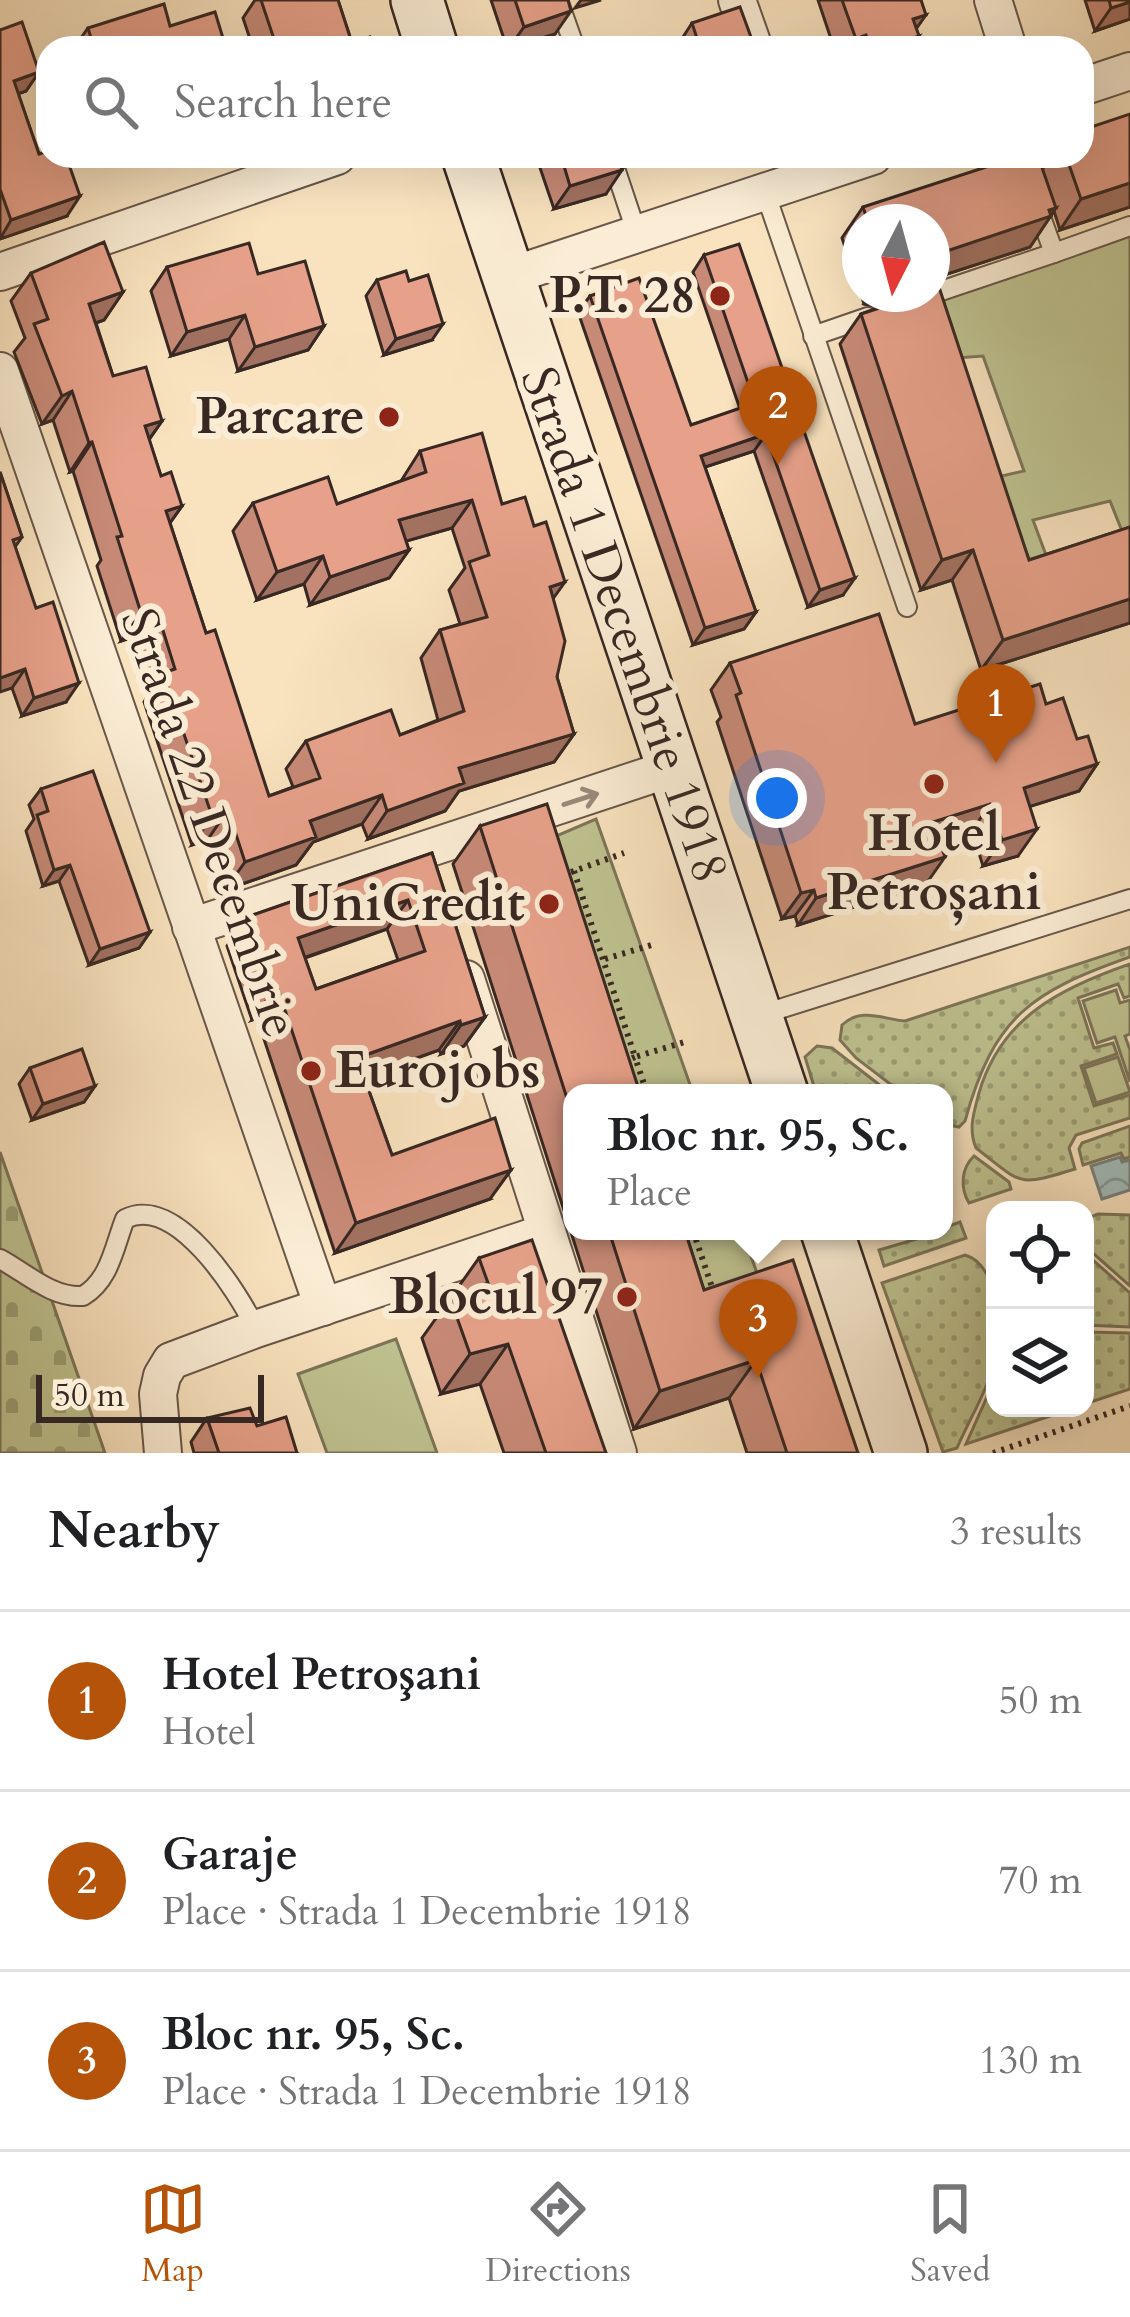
<!DOCTYPE html>
<meta charset="utf-8">
<style>
:root{--surface:#fff;--page:#f2f2f2;--text:#202124;--muted:#757577;--line:#e0e0e0;--accent:#b45309}
body{margin:0;font-family:Cardo,serif;background:var(--page);color:var(--text)}
.controls{position:absolute;right:36px;bottom:36px;display:grid;overflow:hidden;border-radius:24px;box-shadow:0 12px 48px #0002}
.controls button{width:108px;height:108px;display:grid;place-items:center;padding:0;border:0;border-bottom:3px solid var(--line);background:var(--surface);color:var(--text);font:60px sans-serif}
.compass{position:absolute;left:842px;top:204px;width:108px;height:108px;border-radius:50%;background:var(--surface);box-shadow:0 12px 48px #0002;rotate:186deg}
.scale{position:absolute;left:36px;bottom:30px;width:228px;box-sizing:border-box;padding-left:12px;border:6px solid #382823;border-top:0;font-size:33px;line-height:42px;white-space:nowrap;color:#382823;-webkit-text-stroke:9px #fbedd5;paint-order:stroke}
.you{position:absolute;left:777px;top:798px;width:42px;height:42px;margin:-30px;border:9px solid #fff;border-radius:50%;background:#1a73e8;box-shadow:0 0 0 18px #1a73e833}
.badge{display:grid;place-items:center;width:78px;height:78px;border-radius:50%;background:var(--accent);color:#fff;font-size:39px;font-weight:700}
.pin{position:absolute;translate:-50% -99px;filter:drop-shadow(0 3px 6px #0008)}
.pin::after{content:'';position:absolute;top:63px;width:42px;height:36px;background:inherit;clip-path:polygon(0 0,100% 0,50% 100%)}
.popup{position:absolute;left:563px;top:1084px;width:390px;height:156px;box-sizing:border-box;display:grid;place-content:center;border-radius:24px;background:var(--surface);filter:drop-shadow(0 3px 9px #0005);font-size:39px;white-space:nowrap;color:var(--muted)}
.popup b{font-size:45px;color:var(--text)}
.popup::after{content:'';position:absolute;left:50%;top:100%;margin-left:-24px;border:24px solid transparent;border-top-color:var(--surface)}
.list{margin:0;padding:0;list-style:none}
h2{display:flex;justify-content:space-between;align-items:center;height:156px;margin:0;padding:0 48px;font-size:51px}
h2 small{font-size:39px;font-weight:400;color:var(--muted)}
.list li{display:grid;grid-template-columns:78px 1fr auto;gap:36px;align-items:center;box-sizing:border-box;height:180px;padding:0 48px;border-top:3px solid var(--line)}
.list b{display:block;font-size:45px;white-space:nowrap}
.list p{margin:0;font-size:39px;white-space:nowrap;color:var(--muted)}
.list em{font-size:39px;font-style:normal;color:var(--muted)}
.icon{flex:none;width:66px;height:66px;fill:none;stroke:currentColor;stroke-width:2;stroke-linecap:round;stroke-linejoin:round}
.map{position:relative;flex:none;width:1130px;height:1453px;overflow:hidden}
.search{position:absolute;background:var(--surface);box-shadow:0 12px 48px #0002;left:36px;right:36px;top:36px;height:132px;display:flex;align-items:center;gap:30px;box-sizing:border-box;padding:0 42px;border-radius:36px;color:var(--muted);font-size:45px}
.sheet{height:696px;background:var(--surface)}
nav{display:flex;justify-content:space-around;align-items:center;box-sizing:border-box;height:168px;border-top:3px solid var(--line);background:var(--surface);font-size:33px;color:var(--muted)}
nav a{display:grid;justify-items:center;gap:6px}
nav .on{color:var(--accent)}
.map>svg:first-child{display:block}
.grass{fill:#bfc391;stroke:#7c765a;stroke-width:3}
.cemetery{fill:url(#cemetery-stones);stroke:#7c765a;stroke-width:3}
.park{fill:url(#park-dots);stroke:#7c765a;stroke-width:3}
.water{fill:url(#water-waves);stroke:#77817e;stroke-width:3}
.lines{fill:none;stroke-linecap:round;stroke-linejoin:round}
.service-casing{stroke:#68574a;stroke-width:22}
.minor-casing{stroke:#68574a;stroke-width:40}
.secondary-casing{stroke:#382823;stroke-width:56}
.path{stroke:#382823;stroke-width:6;stroke-dasharray:3 6;stroke-linecap:butt}
.service{stroke:#fbedd5;stroke-width:18}
.minor{stroke:#fbedd5;stroke-width:36}
.secondary{stroke:#fbedd5;stroke-width:51}
.wall{fill:#c78a77;stroke:#382823;stroke-width:3;fill-rule:evenodd}
.shaded-wall{fill:#a27161;stroke:#382823;stroke-width:3}
.building{fill:#e7a18a;stroke:#382823;stroke-width:3;fill-rule:evenodd}
.oneway{stroke:#9a8a7c}
.poi-dot{fill:#8f2418;stroke:#fbedd5;stroke-width:4.5}
.labels{text-anchor:middle;dominant-baseline:central;stroke-width:12;stroke-linejoin:round;paint-order:stroke}
.poi-label{font-size:51px;font-weight:bold;fill:#382823;stroke:#fbedd5;text-anchor:end}
.street-label{font-size:51px;fill:#382823;stroke:#fbedd5}
</style>
<div class="map">
<svg width="1130" height="1453" viewBox="0 0 1130 1453">
<defs>
<pattern id="cemetery-stones" width="16" height="16" patternUnits="userSpaceOnUse" patternTransform="scale(3)"><rect width="16" height="16" fill="#bfc391"/><path d="M2 7V4a2 2 0 0 1 4 0v3zM10 15v-3a2 2 0 0 1 4 0v3z" fill="#9c9e76"/></pattern>
<pattern id="park-dots" width="8" height="8" patternUnits="userSpaceOnUse" patternTransform="scale(3)"><rect width="8" height="8" fill="#bfc391"/><path d="M2 2h.1M6 6h.1" fill="none" stroke="#9c9e76" stroke-width="1.8" stroke-linecap="round"/></pattern>
<pattern id="water-waves" width="16" height="10" patternUnits="userSpaceOnUse" patternTransform="scale(3)"><rect width="16" height="10" fill="#a1bcbb"/><path d="M0 5q4-4 8 0t8 0" fill="none" stroke="#849998"/></pattern>
</defs>
<rect width="100%" height="100%" fill="#f9e3bf"/>
<filter id="stains"><feTurbulence type="fractalNoise" baseFrequency=".00167" numOctaves="4"/><feColorMatrix values="0 0 0 0 .2 0 0 0 0 .09 0 0 0 0 .02 0 0 0 .5 -.17"/></filter>
<radialGradient id="worn" r=".72"><stop offset=".6" stop-color="#630" stop-opacity="0"/><stop offset="1" stop-color="#630" stop-opacity=".3"/></radialGradient>
<g class="grass">
<polygon points="1130,232 1130,528 1122,531 1110,501 1033,520 1046,555 1025,562 997,477 1024,471 983,356 957,358 935,301"/>
<polygon points="596,819 693,1093 629,1093 542,842"/>
<polygon points="1116,990 1120,1003 1130,1000 1130,1034 1125,1036 1130,1050 1130,1082 1115,1037 1097,1043 1083,1001"/>
<polygon points="1118,1057 1130,1092 1096,1103 1084,1068"/>
<polygon points="677,1231 742,1231 764,1293 703,1309"/>
<polygon points="396,1339 437,1453 327,1453 298,1374"/>
</g>
<polygon class="cemetery" points="0,1152 105,1453 0,1453"/>
<g class="park">
<path d="M1130 947V957C1031 992 994 1016 965 1121L959 1127 944 1124V1093H902L856 1058 840 1040 842 1025C861 1007 882 1019 905 1021Z"/>
<path d="M1130 964V996L1124 998 1118 984 1078 998 1094 1048 1113 1043 1117 1054 1081 1066 1094 1106 1130 1095V1118L1076 1135 1069 1148 1075 1169C1016 1187 1024 1185 976 1148 968 1129 974 1112 979 1093 1001 1017 1061 988 1130 964Z"/>
<polygon points="817,1046 832,1048 890,1093 816,1093 805,1057"/>
<polygon points="1130,1126 1130,1157 1124,1159 1121,1153 1083,1165 1079,1149 1082,1143"/>
<path d="M974 1156 1009 1182 1011 1189 969 1203C960 1188 961 1168 974 1156Z"/>
<polygon points="1098,1214 1130,1215 1130,1286 1085,1246 1085,1219"/>
<polygon points="960,1222 966,1238 884,1266 879,1250 944,1231 944,1228"/>
<polygon points="1085,1253 1130,1293 1130,1327 1085,1325"/>
<path d="M965 1255C999 1265 1001 1329 995 1358 989 1388 969 1420 957 1448L943 1452 882 1283Z"/>
<polygon points="1085,1332 1130,1333 1130,1389 1085,1404"/>
<polygon points="995,1379 995,1408 1074,1408 966,1444"/>
</g>
<polygon class="water" points="1120,1157 1122,1162 1130,1160 1130,1190 1102,1199 1091,1166"/>
<g class="lines">
<g class="service-casing">
<g id="service">
<polyline points="558,0 575,48"/>
<polyline points="611,156 637,234"/>
<polyline points="765,192 907,607"/>
<polyline points="1037,206 1054,253 1130,226"/>
<polyline points="932,305 929,295 1054,253"/>
<polyline points="813,336 868,317"/>
<polyline points="757,1016 1130,899"/>
<path d="M0 1259C26 1273 52 1298 83 1296 110 1280 114 1247 125 1219 176 1193 238 1292 256 1329"/>
</g>
</g>
<g class="minor-casing">
<g id="minor">
<polyline points="737,0 754,48"/>
<polyline points="993,0 1008,48"/>
<polyline points="1082,87 1130,71"/>
<polyline points="0,272 337,156"/>
<polyline points="507,277 873,156"/>
<polyline points="0,371 323,1307"/>
<polyline points="191,927 672,768"/>
<polyline points="466,979 618,1453"/>
<polyline points="163,1453 158,1394 162,1376 171,1361 256,1329 547,1232"/>
</g>
</g>
<g class="secondary-casing">
<g id="secondary">
<polyline points="417,0 432,48"/>
<polyline points="468,156 782,1093"/>
<polyline points="827,1231 901,1453"/>
</g>
</g>
<g class="path">
<polyline points="574,871 635,1057 688,1041"/>
<polyline points="571,872 624,853"/>
<polyline points="605,959 655,944"/>
<polyline points="624,1062 635,1057 647,1093"/>
<polyline points="693,1231 713,1290"/>
<polyline points="993,1453 1130,1406"/>
</g>
<use href="#service" class="service"/>
<use href="#minor" class="minor"/>
<use href="#secondary" class="secondary"/>
</g>
<g class="wall">
<polygon points="255,0 338,0 352,43 374,48 253,48 243,18"/>
<polygon points="491,0 568,0 555,34 514,48 507,48"/>
<polygon points="818,0 921,0 916,29 919,36 911,48 834,48"/>
<polygon points="1085,0 1130,0 1130,19 1095,31"/>
<polygon points="692,23 755,48 676,48"/>
<polygon points="170,26 226,48 74,48 88,28"/>
<polygon points="0,30 39,72 26,91 18,94 39,154 67,216 0,239"/>
<polygon points="536,156 617,156 606,194 554,209"/>
<polygon points="1052,156 1082,156 1130,207 1060,230 1054,211 1030,247 932,279 932,222 860,222 860,292 842,238 863,207 1042,170"/>
<polygon points="704,255 843,595 808,607 754,451 705,467 756,612 744,629 693,645 578,312 590,296 691,425 740,409 693,272"/>
<polygon points="167,267 258,274 324,326 308,350 238,371 229,339 171,356 151,291"/>
<polygon points="31,273 123,292 104,320 96,323 113,376 162,421 149,440 161,476 182,506 170,523 206,633 269,796 293,787 286,769 306,741 400,735 438,720 421,658 440,630 460,624 449,590 465,568 452,528 406,541 409,550 389,578 310,605 304,584 257,600 233,531 253,503 337,504 401,481 420,451 502,504 553,598 557,677 574,734 554,762 459,791 445,811 368,839 362,824 313,842 296,865 225,890 208,839 192,845 144,702 152,689 136,636 121,641 97,566 101,560 73,471 70,472 53,420 42,424 14,352 25,338 11,301"/>
<polygon points="377,280 432,340 384,355 366,296"/>
<polygon points="861,294 932,294 1029,560 1130,527 1130,623 981,670 952,580 921,590 840,344 861,314 877,308 876,306 864,304"/>
<polygon points="0,472 22,537 15,547 66,702 22,716 12,688"/>
<polygon points="730,663 915,724 1046,704 1097,764 1079,791 1030,806 1018,856 983,866 972,831 939,841 926,884 798,925 795,916 782,919 717,722 721,717 711,690"/>
<polygon points="41,789 150,932 139,948 89,965 59,881 43,886 26,831 34,819 29,805"/>
<polygon points="480,826 572,1093 572,1231 685,1231 704,1290 858,1453 747,1453 729,1398 634,1429 453,864"/>
<path d="M432 853 485 1017 464 1046 441 1054 439 1050 364 1077 392 1155 490 1199 335 1253 257 1018 252 1020 227 946 247 917ZM387 929 398 960 316 989 305 958Z"/>
<polygon points="30,1068 95,1086 84,1102 32,1120 19,1084"/>
<polygon points="479,1258 606,1453 504,1453 480,1384 441,1394 422,1338"/>
<polygon points="207,1418 257,1426 297,1453 194,1453 191,1442"/>
</g>
<g class="shaded-wall">
<polygon points="581,0 601,0 575,8"/>
<polygon points="1130,2 1130,19 1095,31 1111,8"/>
<polygon points="571,11 555,34 509,48 524,27"/>
<polygon points="926,15 909,39 913,19"/>
<polygon points="866,35 857,48 850,48 856,39"/>
<polygon points="919,36 911,48 884,48"/>
<polygon points="39,72 26,91 0,100 14,81"/>
<polygon points="622,170 606,194 554,209 570,186"/>
<polygon points="1130,183 1130,207 1060,230 1081,199"/>
<polygon points="80,196 67,216 0,239 11,220"/>
<polygon points="1056,208 1030,247 932,279 932,256"/>
<polygon points="123,292 104,320 69,332 89,304"/>
<polygon points="871,294 884,294 876,306 864,304"/>
<polygon points="245,315 229,339 171,356 187,332"/>
<polygon points="443,324 432,340 384,355 396,339"/>
<polygon points="324,326 308,350 238,371 255,347"/>
<polygon points="72,391 53,420 42,424 62,396"/>
<polygon points="162,421 142,449 145,426"/>
<polygon points="766,434 754,451 690,472 701,456"/>
<polygon points="92,442 73,471 70,472 89,443"/>
<polygon points="472,500 452,528 379,549 399,520"/>
<polygon points="182,506 162,534 166,511"/>
<polygon points="409,550 389,578 310,605 330,577"/>
<polygon points="973,550 952,580 921,590 942,560"/>
<polygon points="323,556 304,584 257,600 277,572"/>
<polygon points="855,578 843,595 808,607 820,590"/>
<polygon points="565,582 545,610 550,587"/>
<polygon points="1130,599 1130,623 981,670 1003,640"/>
<polygon points="156,608 136,636 121,641 141,613"/>
<polygon points="756,612 744,629 693,645 705,628"/>
<polygon points="25,669 12,688 0,692 0,678"/>
<polygon points="79,683 66,702 22,716 34,698"/>
<polygon points="574,734 554,762 459,791 445,811 368,839 387,811 459,768"/>
<polygon points="1097,764 1079,791 1006,814 1024,788"/>
<polygon points="382,795 362,824 313,842 296,865 225,890 245,862 310,821"/>
<polygon points="990,804 972,831 915,849 933,822"/>
<polygon points="228,810 208,839 192,845 212,816"/>
<polygon points="1037,829 1018,856 983,866 1002,840"/>
<polygon points="945,857 926,884 798,925 816,898"/>
<polygon points="70,865 59,881 43,886 54,870"/>
<polygon points="814,890 795,916 782,919 801,893"/>
<polygon points="408,900 387,929 277,967 298,938"/>
<polygon points="150,932 139,948 89,965 100,949"/>
<polygon points="278,989 257,1018 252,1020 273,991"/>
<polygon points="485,1017 464,1046 441,1054 461,1025"/>
<polygon points="460,1021 439,1050 336,1087 357,1058"/>
<polygon points="95,1086 84,1102 32,1120 43,1104"/>
<polygon points="511,1170 490,1199 335,1253 356,1223"/>
<polygon points="508,1344 480,1384 441,1394 470,1354"/>
<polygon points="756,1360 729,1398 634,1429 660,1391"/>
</g>
<g class="building">
<polygon points="261,0 338,0 352,43 370,37 374,48 277,48"/>
<polygon points="515,0 568,0 571,11 524,27"/>
<polygon points="842,0 921,0 926,15 913,19 919,36 884,48 871,48 866,35 856,39"/>
<polygon points="1109,0 1130,0 1130,2 1111,8"/>
<polygon points="164,4 170,26 215,12 226,48 94,48 88,28"/>
<polygon points="740,7 755,48 700,48 692,23"/>
<polygon points="22,22 39,72 14,81 39,154 48,151 48,156 66,156 80,196 11,220 0,189 0,30"/>
<polygon points="1130,114 1130,183 1081,199 1066,156 1082,156 1082,130"/>
<polygon points="561,156 617,156 622,170 570,186"/>
<polygon points="1020,156 1038,156 1056,208 1049,210 1051,216 932,256 932,222 868,222 863,207"/>
<polygon points="104,242 123,292 89,304 113,376 146,367 162,421 145,426 161,476 171,472 182,506 166,511 206,633 215,630 269,796 320,778 306,741 391,710 400,735 464,711 440,630 487,617 469,562 489,555 472,500 399,520 409,550 330,577 323,556 277,572 253,503 328,477 337,504 426,472 420,451 482,433 502,504 525,497 534,526 546,522 565,582 550,587 565,641 557,677 574,734 459,768 464,783 387,811 382,795 310,821 316,837 245,862 228,810 212,816 163,673 175,669 156,608 141,613 117,537 122,536 92,442 89,443 72,391 62,396 34,324 48,319 31,273"/>
<polygon points="249,243 258,274 305,261 324,326 255,347 245,315 187,332 167,267"/>
<polygon points="739,244 855,578 820,590 766,434 701,456 756,612 705,628 590,296 639,278 691,425 755,403 704,255"/>
<polygon points="406,271 409,281 428,275 443,324 396,339 377,280"/>
<polygon points="938,284 1029,560 1130,527 1130,599 1003,640 973,550 942,560 861,314 895,303 899,294 932,294 932,285"/>
<polygon points="0,472 22,537 13,540 36,608 53,602 79,683 34,698 25,669 0,678"/>
<polygon points="879,614 915,724 1040,684 1046,704 1063,698 1077,739 1088,736 1097,764 1024,788 1037,829 1002,840 990,804 933,822 945,857 816,898 814,890 801,893 736,695 741,693 730,663"/>
<polygon points="93,771 150,932 100,949 70,865 54,870 37,815 48,811 41,789"/>
<polygon points="547,804 640,1093 572,1093 572,1114 480,826"/>
<path d="M432 853 485 1017 461 1025 460 1021 357 1058 392 1155 495 1118 511 1170 356 1223 278 989 273 991 247 917ZM408 900 425 951 316 989 298 938Z"/>
<polygon points="82,1049 95,1086 43,1104 30,1068"/>
<polygon points="609,1231 685,1231 704,1290 793,1260 858,1453 787,1453 756,1360 660,1391"/>
<polygon points="532,1240 606,1453 546,1453 508,1344 470,1354 450,1298 488,1283 479,1258"/>
<polygon points="250,1408 257,1426 286,1417 297,1453 219,1453 207,1418"/>
</g>
<defs><path id="oneway-shaft" d="M-6 0H5M1.5-3L5.5 0L1.5 3" fill="none" stroke-width="1.6" stroke-linecap="round" stroke-linejoin="round" transform="scale(3)"/></defs>
<use class="oneway" href="#oneway-shaft" transform="translate(581 799) rotate(-18)"/>
<g class="poi-dot">
<circle cx="720" cy="296" r="12"/>
<circle cx="389" cy="417" r="12"/>
<circle cx="934" cy="784" r="12"/>
<circle cx="549" cy="904" r="12"/>
<circle cx="311" cy="1071" r="12"/>
<circle cx="627" cy="1297" r="12"/>
</g>
<g class="labels">
<g class="poi-label">
<text x="696" y="296">P.T. 28</text>
<text x="365" y="417">Parcare</text>
<text x="934" y="834" text-anchor="middle">Hotel<tspan x="934" dy="59">Petroșani</tspan></text>
<text x="525" y="904">UniCredit</text>
<text x="335" y="1071" text-anchor="start">Eurojobs</text>
<text x="603" y="1297">Blocul 97</text>
</g>
<g class="street-label">
<text transform="translate(624 625) rotate(71)">Strada 1 Decembrie 1918</text>
<text transform="translate(209 823) rotate(71)">Strada 22 Decembrie</text>
</g>
</g>
<rect width="100%" height="100%" filter="url(#stains)"/>
<rect width="100%" height="100%" fill="url(#worn)"/>
</svg>
<div class="controls">
<button><svg class="icon" aria-label="locate" viewBox="0 0 24 24"><circle cx="12" cy="12" r="6"/><path d="M12 2v4M12 18v4M2 12h4M18 12h4"/></svg></button>
<button><svg class="icon" aria-label="layers" viewBox="0 0 24 24"><path d="M12 4l9 5-9 5-9-5zM3 14l9 5 9-5"/></svg></button>
</div>
<svg class="compass" viewBox="-18 -18 36 36"><path d="M0-13l5 13h-10z" fill="#e53935"/><path d="M0 13l5-13h-10z" fill="#757577"/></svg>
<div class="scale">50 m</div>
<div class="you"></div>
<div class="pin badge" style="left:996px;top:763px">1</div>
<div class="pin badge" style="left:778px;top:465px">2</div>
<div class="pin badge" style="left:758px;top:1378px">3</div>
<div class="popup"><b>Bloc nr. 95, Sc.</b>Place</div>
<div class="search"><svg class="icon" aria-label="search" viewBox="0 0 24 24"><circle cx="10" cy="10" r="6"/><path d="M15 15l6 6"/></svg>Search here</div>
</div>
<section class="sheet">
<h2>Nearby<small>3 results</small></h2>
<ul class="list">
<li><span class="badge">1</span><div><b>Hotel Petroşani</b><p>Hotel</p></div><em>50 m</em></li>
<li><span class="badge">2</span><div><b>Garaje</b><p>Place · Strada 1 Decembrie 1918</p></div><em>70 m</em></li>
<li><span class="badge">3</span><div><b>Bloc nr. 95, Sc.</b><p>Place · Strada 1 Decembrie 1918</p></div><em>130 m</em></li>
</ul>
</section>
<nav>
<a class="on"><svg class="icon" aria-label="map" viewBox="0 0 24 24"><path d="M3 6l6-2 6 2 6-2v14l-6 2-6-2-6 2zM9 4v14M15 6v14"/></svg>Map</a>
<a><svg class="icon" aria-label="directions" viewBox="0 0 24 24"><path d="M12 3l9 9-9 9-9-9zM9 14v-3h6M13 9l2 2-2 2"/></svg>Directions</a>
<a><svg class="icon" aria-label="saved" viewBox="0 0 24 24"><path d="M7 4h10v16l-5-4-5 4z"/></svg>Saved</a>
</nav>
